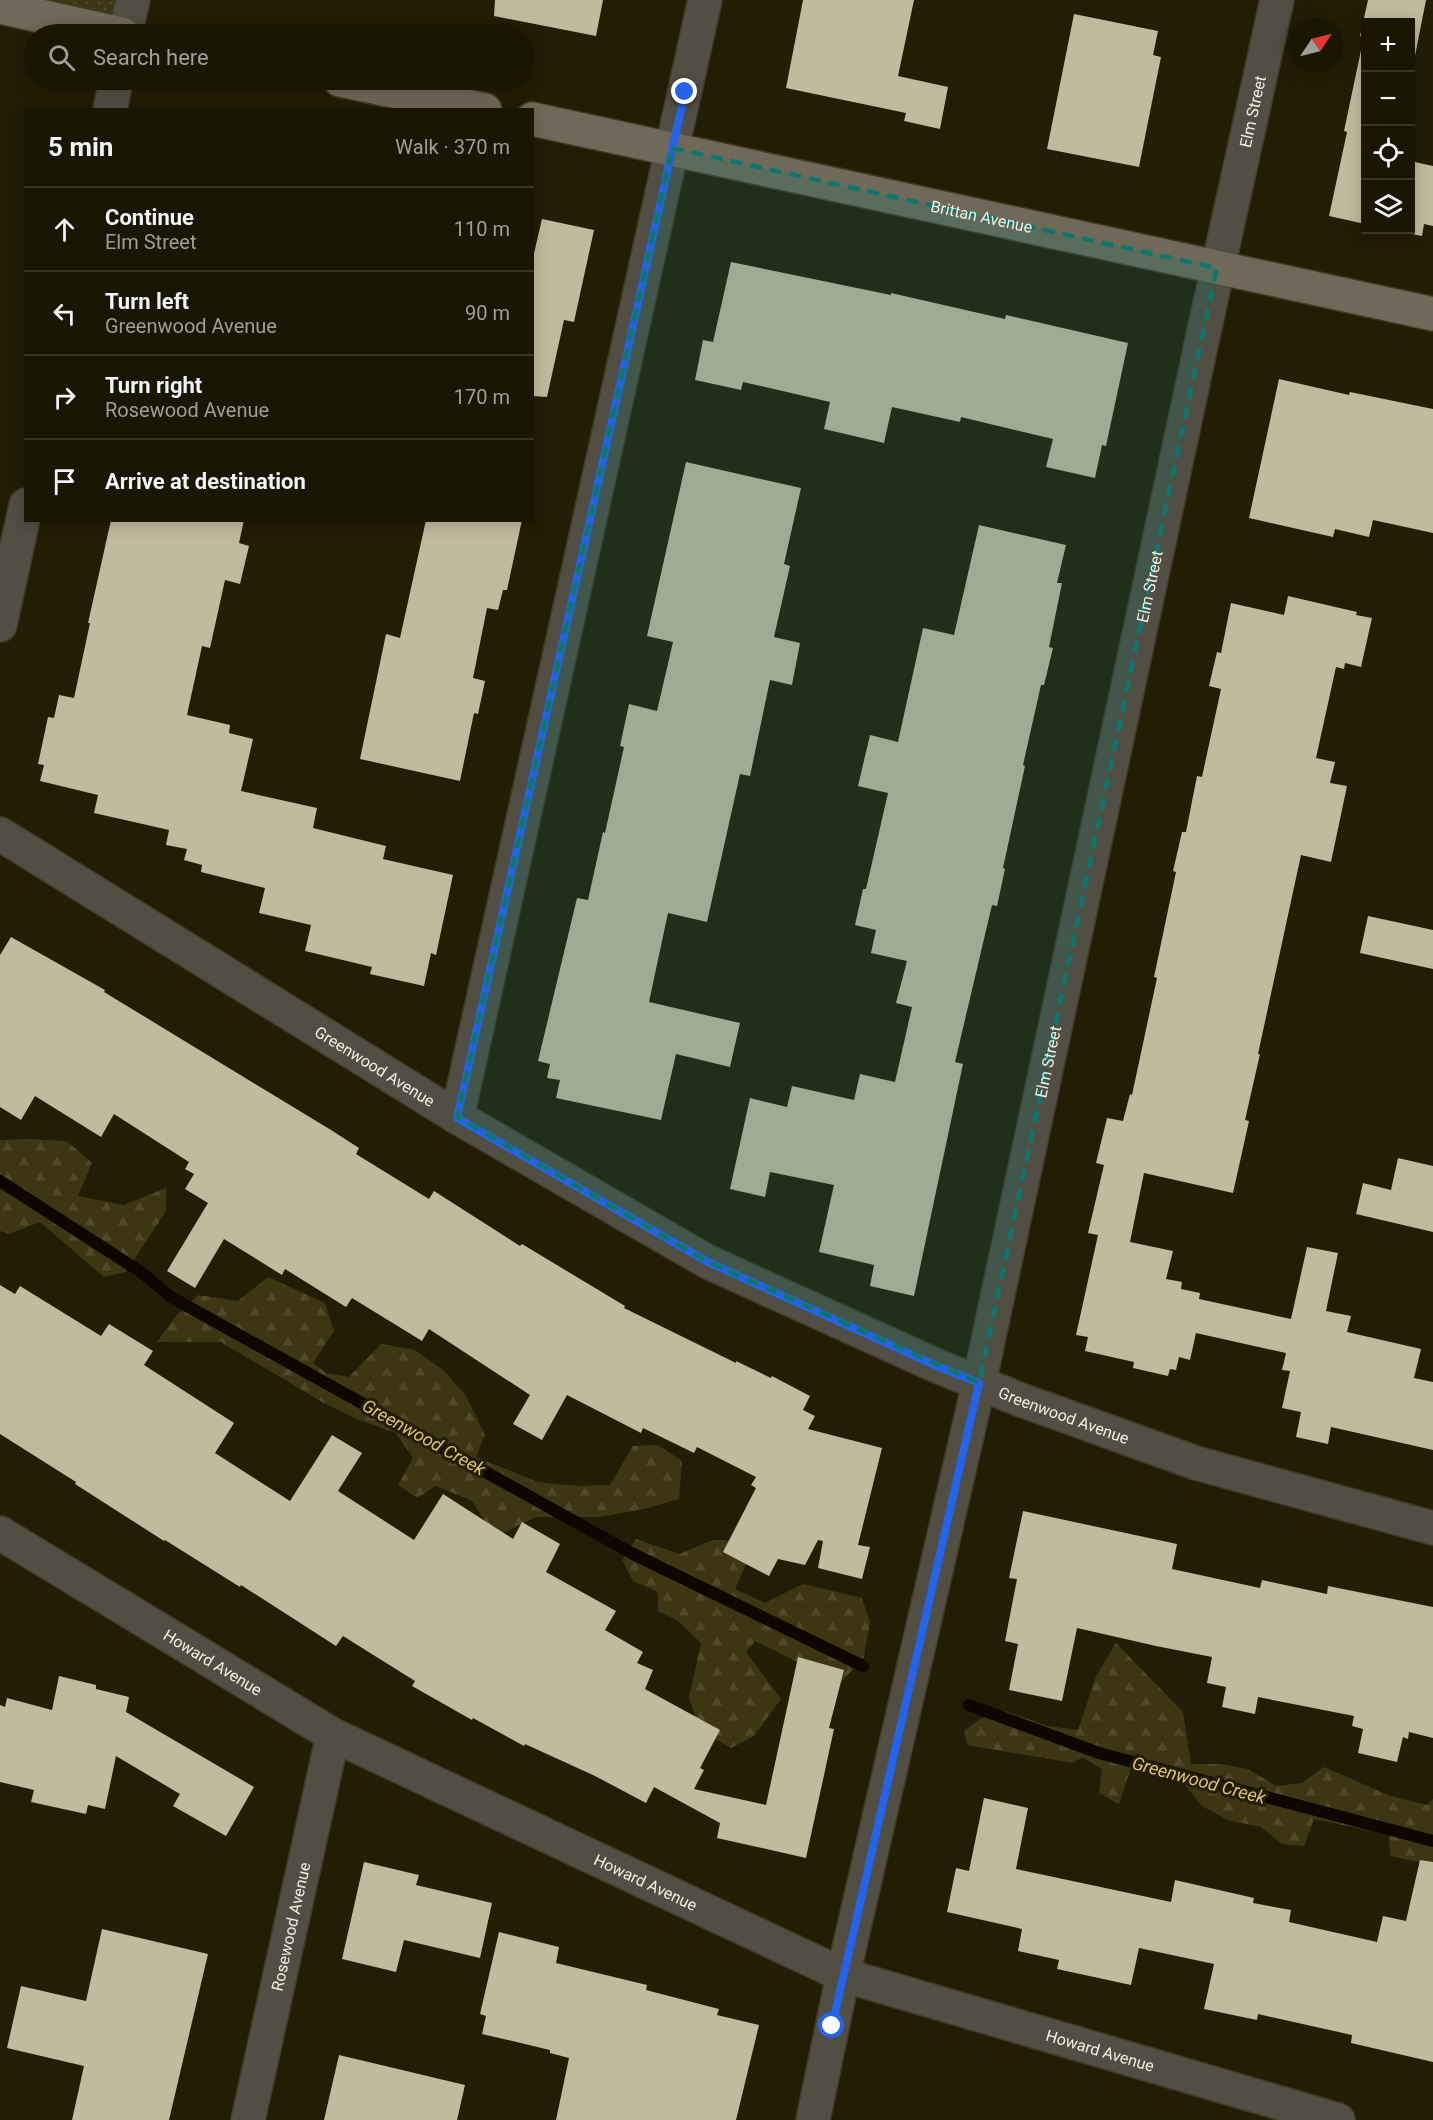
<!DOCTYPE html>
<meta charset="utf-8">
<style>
:root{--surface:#1a1604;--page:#231f0e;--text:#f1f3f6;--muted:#9f9f9a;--line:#383526}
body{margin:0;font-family:Roboto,sans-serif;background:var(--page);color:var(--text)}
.controls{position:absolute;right:18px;top:18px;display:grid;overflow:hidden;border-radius:0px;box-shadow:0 3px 15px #0003}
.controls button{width:54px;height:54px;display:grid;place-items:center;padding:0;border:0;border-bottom:2px solid var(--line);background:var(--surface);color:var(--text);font:30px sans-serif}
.compass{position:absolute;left:1289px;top:18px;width:54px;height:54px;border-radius:50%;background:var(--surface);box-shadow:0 3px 15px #0003;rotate:55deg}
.stop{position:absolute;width:18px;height:18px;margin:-14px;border:4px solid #2563eb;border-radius:50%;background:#fff}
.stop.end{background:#2563eb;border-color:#fff;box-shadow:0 2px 6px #0008}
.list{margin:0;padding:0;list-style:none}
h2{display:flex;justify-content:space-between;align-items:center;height:78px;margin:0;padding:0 24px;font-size:26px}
h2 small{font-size:20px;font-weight:400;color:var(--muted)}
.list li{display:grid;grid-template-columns:39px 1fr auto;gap:18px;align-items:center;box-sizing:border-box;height:84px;padding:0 24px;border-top:2px solid var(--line)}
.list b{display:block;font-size:22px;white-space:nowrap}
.list p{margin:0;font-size:20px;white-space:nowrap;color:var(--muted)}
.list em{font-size:20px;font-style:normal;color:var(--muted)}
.icon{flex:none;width:33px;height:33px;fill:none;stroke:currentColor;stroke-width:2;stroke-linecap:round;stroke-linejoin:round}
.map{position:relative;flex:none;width:1433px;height:2120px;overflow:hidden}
.search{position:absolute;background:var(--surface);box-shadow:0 3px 15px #0003;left:24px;top:24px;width:510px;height:66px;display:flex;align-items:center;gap:15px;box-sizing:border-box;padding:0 21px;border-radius:33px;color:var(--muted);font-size:22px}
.panel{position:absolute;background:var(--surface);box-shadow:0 3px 15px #0003;left:24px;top:108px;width:510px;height:414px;border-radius:0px}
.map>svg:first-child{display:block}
.forest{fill:url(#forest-firs)}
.park{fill:url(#park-dots)}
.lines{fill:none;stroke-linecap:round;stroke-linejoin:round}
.stream{stroke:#0d0700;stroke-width:12}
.building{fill:#c1ba9d}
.minor-casing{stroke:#403a24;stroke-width:36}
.secondary-casing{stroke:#403a24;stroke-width:36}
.minor{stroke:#514e43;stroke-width:33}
.secondary{stroke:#6e6958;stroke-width:33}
.route{stroke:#2563eb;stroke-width:8}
.marked{fill:#0f766e;fill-opacity:0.2;stroke:#0f766e;stroke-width:4.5;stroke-dasharray:12 8;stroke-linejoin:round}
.labels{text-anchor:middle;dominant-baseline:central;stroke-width:6;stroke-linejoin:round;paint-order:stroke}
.street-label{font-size:16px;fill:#f3efe0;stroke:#231d05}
.water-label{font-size:18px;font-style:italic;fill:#dac46f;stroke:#231d05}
</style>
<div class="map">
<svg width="1433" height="2120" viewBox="0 0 1433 2120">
<defs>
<pattern id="forest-firs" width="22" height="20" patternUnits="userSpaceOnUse" patternTransform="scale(1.5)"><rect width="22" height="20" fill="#3e3513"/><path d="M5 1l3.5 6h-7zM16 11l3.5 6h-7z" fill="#51492a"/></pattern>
<pattern id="park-dots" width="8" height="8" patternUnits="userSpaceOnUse" patternTransform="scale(1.5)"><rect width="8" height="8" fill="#3e3513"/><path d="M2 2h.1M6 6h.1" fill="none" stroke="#51492a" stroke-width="1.8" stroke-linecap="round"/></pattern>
</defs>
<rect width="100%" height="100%" fill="#231d05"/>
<g class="forest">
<polygon points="28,1139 67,1141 92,1163 78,1196 124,1205 166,1188 166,1211 126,1272 104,1277 40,1222 9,1234 0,1231 0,1140"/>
<polygon points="268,1277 325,1303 334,1331 313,1363 326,1373 349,1377 381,1344 415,1350 443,1370 466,1396 485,1435 476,1457 538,1482 577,1486 610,1485 633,1446 658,1445 682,1461 679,1499 644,1509 600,1517 536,1517 495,1537 472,1501 436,1486 417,1498 398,1485 413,1458 396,1433 359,1420 322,1402 221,1342 157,1342 176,1316 198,1295 238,1301"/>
<polygon points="636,1539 679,1554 713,1540 741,1541 751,1553 735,1589 765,1603 803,1584 862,1598 870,1622 864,1657 837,1687 823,1675 755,1641 746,1652 781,1699 754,1736 731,1748 701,1731 689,1698 701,1643 678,1621 658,1611 658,1592 633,1581 622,1560"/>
<polygon points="1116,1643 1183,1712 1191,1764 1221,1764 1248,1769 1276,1786 1302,1783 1324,1767 1388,1795 1427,1805 1433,1799 1433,1865 1390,1856 1389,1835 1314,1819 1304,1846 1282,1844 1261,1827 1228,1820 1202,1806 1186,1786 1136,1753 1119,1804 1099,1793 1102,1769 1082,1757 1073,1763 967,1745 964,1731 980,1719 1005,1711 1048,1726 1078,1730 1096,1676"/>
</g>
<polygon class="park" points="0,0 133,0 125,34"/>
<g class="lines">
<g class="stream">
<polyline points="0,1181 141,1272 171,1297 633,1554 863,1666"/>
<polyline points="969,1705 1099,1753 1433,1841"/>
</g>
</g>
<g class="building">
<polygon points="495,0 603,0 596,36 494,16"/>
<polygon points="803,0 914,0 898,76 948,87 940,129 904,121 906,113 786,88"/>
<polygon points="1368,0 1426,0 1410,81 1410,22 1365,22 1365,224 1329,216 1347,132 1344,131 1364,36 1360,36"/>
<polygon points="1074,14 1158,31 1153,55 1161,57 1139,167 1047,149"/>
<polygon points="1410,161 1433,166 1433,226 1424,224 1422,236 1391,230 1410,230"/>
<polygon points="542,219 594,230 574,322 564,320 547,397 532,396 532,262"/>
<polygon points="731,262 891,295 891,293 1005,319 1006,315 1128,343 1106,446 1102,445 1095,478 1046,467 1053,439 961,417 960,422 892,407 884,443 824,429 830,402 743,382 741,390 695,380 703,340 713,342"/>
<polygon points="1279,379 1349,395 1350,392 1433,409 1433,533 1373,520 1369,537 1335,529 1333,537 1249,518"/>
<polygon points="686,462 801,488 784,564 790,566 774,637 800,643 792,685 770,680 750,776 740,774 707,922 668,913 649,1002 740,1023 730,1067 676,1054 661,1120 556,1098 560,1080 547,1078 550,1064 538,1061 577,898 588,900 603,832 605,833 624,747 620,746 629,704 657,711 673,642 647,636"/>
<polygon points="111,520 244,520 239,543 249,546 240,584 225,580 210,648 202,646 187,715 230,725 229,733 253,739 241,791 317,808 313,828 386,846 383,859 453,875 436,955 431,953 424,986 370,974 372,967 305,951 311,925 259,913 265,888 201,872 202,865 184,860 187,849 166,845 169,830 94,813 98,795 40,781 44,765 38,764 48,717 54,718 59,695 74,698 90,623 88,623"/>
<polygon points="426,520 522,520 507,590 503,590 498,610 487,608 473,678 485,681 478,714 474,713 460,781 360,759 386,634 400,638"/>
<polygon points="979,525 1066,545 1057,583 1062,583 1049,647 1053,648 1044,685 1041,685 1023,765 1025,766 1003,868 1005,869 997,906 992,905 955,1062 963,1064 914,1296 870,1286 874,1265 819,1252 834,1185 770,1172 765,1197 730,1189 750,1098 787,1107 792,1086 854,1100 860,1074 895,1082 912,1007 896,1003 907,961 871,953 876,930 855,925 863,889 866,889 888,793 858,786 870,735 898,742 923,628 954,635"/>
<polygon points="1288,596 1357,612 1356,615 1372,618 1361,667 1345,663 1344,669 1336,667 1316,758 1335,762 1330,783 1347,786 1331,862 1301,855 1258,1054 1260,1054 1245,1120 1249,1121 1233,1193 1144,1173 1130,1242 1173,1251 1166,1279 1182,1282 1181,1289 1200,1293 1199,1299 1291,1319 1307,1247 1338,1253 1326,1311 1351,1316 1347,1332 1421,1349 1414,1378 1433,1382 1433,1450 1331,1427 1328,1444 1296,1437 1301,1412 1282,1408 1290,1371 1282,1370 1286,1353 1196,1333 1190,1360 1179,1357 1176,1370 1170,1369 1168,1376 1133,1368 1134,1362 1085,1351 1088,1337 1076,1335 1098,1235 1088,1233 1104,1165 1096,1163 1107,1118 1123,1121 1130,1094 1132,1095 1157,978 1154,977 1176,872 1173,871 1182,832 1186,832 1197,776 1202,777 1221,689 1209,686 1217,652 1221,653 1231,603 1284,615"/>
<polygon points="1368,916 1433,930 1433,969 1360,953"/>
<polygon points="11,937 105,990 104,992 331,1130 359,1148 356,1154 429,1199 434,1191 520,1246 522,1244 625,1306 624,1308 736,1363 736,1361 771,1378 772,1376 810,1396 803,1410 815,1416 808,1429 882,1448 858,1545 870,1547 862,1579 818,1568 823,1541 818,1540 805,1565 778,1559 769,1576 723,1552 756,1488 751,1485 756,1477 697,1447 694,1453 643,1428 641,1433 567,1395 542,1440 513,1424 530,1395 429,1329 422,1341 352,1298 346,1307 285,1269 282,1275 224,1239 195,1288 167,1271 208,1203 185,1189 194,1174 185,1169 189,1162 114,1114 101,1137 35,1096 21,1120 0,1107 0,955"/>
<polygon points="1398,1158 1433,1166 1433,1232 1356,1214 1363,1183 1391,1190"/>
<polygon points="0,1285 15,1294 20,1286 101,1336 109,1324 153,1351 144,1365 234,1423 215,1453 290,1501 332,1435 362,1453 338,1491 414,1540 443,1494 513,1539 522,1522 560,1544 546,1572 616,1611 605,1630 643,1652 637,1663 653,1670 645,1689 720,1730 700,1768 704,1770 694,1789 766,1805 798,1657 844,1670 829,1728 834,1729 806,1858 717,1838 720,1823 654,1787 646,1803 595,1776 525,1744 524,1746 473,1718 472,1720 412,1686 415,1681 343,1636 336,1646 241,1585 240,1587 165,1540 164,1541 75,1484 76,1482 0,1434"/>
<polygon points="1023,1511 1177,1544 1172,1569 1260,1588 1262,1580 1327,1594 1328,1586 1433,1607 1433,1738 1409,1732 1408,1739 1403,1737 1397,1762 1358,1753 1363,1729 1352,1726 1354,1716 1258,1697 1255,1714 1222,1707 1226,1687 1207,1683 1212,1657 1156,1646 1077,1628 1062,1701 1009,1690 1018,1644 1005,1641 1017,1579 1009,1578"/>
<polygon points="59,1676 96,1685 96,1689 129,1697 126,1712 254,1787 226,1836 173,1806 180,1794 116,1756 105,1809 88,1805 86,1814 31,1802 34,1790 0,1782 0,1705 5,1707 7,1698 52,1710"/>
<polygon points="984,1798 1028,1808 1016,1869 1171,1902 1175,1880 1254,1898 1253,1903 1291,1910 1289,1922 1377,1942 1383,1916 1406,1921 1420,1860 1433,1862 1433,2062 1351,2043 1352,2035 1258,2014 1257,2020 1204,2009 1214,1964 1139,1948 1131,1985 1057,1969 1059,1960 1018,1951 1022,1929 947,1912 956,1868 969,1871"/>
<polygon points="364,1862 419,1875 416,1885 492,1903 480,1958 404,1940 396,1972 342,1959"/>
<polygon points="102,1929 208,1954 169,2120 72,2120 84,2066 7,2048 21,1986 86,2001"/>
<polygon points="499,1932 559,1947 556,1963 647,1985 646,1990 719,2009 717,2015 759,2025 736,2120 556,2120 569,2058 550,2053 550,2050 482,2034 486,2016 480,2014"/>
<polygon points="339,2055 465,2085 457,2120 324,2120"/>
</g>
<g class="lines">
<g class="minor-casing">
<g id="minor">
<polyline points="125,34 133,0"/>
<polyline points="110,110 116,80"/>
<polyline points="0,625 26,505"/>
<path id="s1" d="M0 834 457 1117 708 1262 937 1366 1021 1400 1196 1463 1433 1528"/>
<polyline points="457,1117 705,0"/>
<path id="s2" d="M0 1533 333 1735 843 1975 1338 2120"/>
<path id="s3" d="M248 2120 333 1735"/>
<path id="s4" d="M813 2120 843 1975 979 1383 1206 322 1277 0"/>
</g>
</g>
<g class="secondary-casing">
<g id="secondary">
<polyline points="0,7 122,34"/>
<polyline points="340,80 485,110"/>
<path id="s5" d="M532 119 1433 314"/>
</g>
</g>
<use href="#minor" class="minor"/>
<use href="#secondary" class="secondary"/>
</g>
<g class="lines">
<polyline class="route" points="685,92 457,1118 708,1262 937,1366 979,1383 832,2026"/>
</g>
<path class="marked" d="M672 148 1217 268 979 1383 708 1262 457 1117Z"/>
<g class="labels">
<g class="street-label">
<text stroke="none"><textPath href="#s4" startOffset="2056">Elm Street</textPath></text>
<text stroke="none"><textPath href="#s5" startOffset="460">Brittan Avenue</textPath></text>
<text stroke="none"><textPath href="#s4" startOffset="1570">Elm Street</textPath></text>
<text stroke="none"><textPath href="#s4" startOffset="1084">Elm Street</textPath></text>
<text stroke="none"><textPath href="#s1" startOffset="441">Greenwood Avenue</textPath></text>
<text stroke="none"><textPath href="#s1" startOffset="1215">Greenwood Avenue</textPath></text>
<text stroke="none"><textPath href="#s2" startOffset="249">Howard Avenue</textPath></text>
<text stroke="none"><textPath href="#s2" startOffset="735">Howard Avenue</textPath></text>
<text stroke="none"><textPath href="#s3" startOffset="198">Rosewood Avenue</textPath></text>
<text stroke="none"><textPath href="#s2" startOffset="1221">Howard Avenue</textPath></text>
</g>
<g class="water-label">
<text transform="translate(424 1437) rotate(29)">Greenwood Creek</text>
<text transform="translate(1199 1780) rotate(15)">Greenwood Creek</text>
</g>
</g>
</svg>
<div class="controls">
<button>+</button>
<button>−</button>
<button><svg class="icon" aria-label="locate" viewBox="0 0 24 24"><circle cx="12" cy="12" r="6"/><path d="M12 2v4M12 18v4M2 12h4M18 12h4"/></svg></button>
<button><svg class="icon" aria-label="layers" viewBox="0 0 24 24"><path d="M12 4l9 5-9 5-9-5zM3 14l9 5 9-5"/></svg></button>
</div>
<svg class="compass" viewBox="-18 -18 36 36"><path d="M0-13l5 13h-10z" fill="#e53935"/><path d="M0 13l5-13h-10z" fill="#9f9f9a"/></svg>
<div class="stop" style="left:832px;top:2026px"></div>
<div class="stop end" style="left:685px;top:92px"></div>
<div class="search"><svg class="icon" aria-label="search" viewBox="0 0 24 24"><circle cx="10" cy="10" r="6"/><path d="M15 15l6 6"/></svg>Search here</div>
<section class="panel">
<h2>5 min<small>Walk · 370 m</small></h2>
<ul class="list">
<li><svg class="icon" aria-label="ahead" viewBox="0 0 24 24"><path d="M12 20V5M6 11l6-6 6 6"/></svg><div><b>Continue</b><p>Elm Street</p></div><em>110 m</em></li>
<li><svg class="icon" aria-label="left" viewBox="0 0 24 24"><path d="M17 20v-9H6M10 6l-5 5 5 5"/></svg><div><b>Turn left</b><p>Greenwood Avenue</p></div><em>90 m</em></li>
<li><svg class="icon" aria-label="right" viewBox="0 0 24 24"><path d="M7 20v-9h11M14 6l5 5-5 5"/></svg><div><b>Turn right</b><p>Rosewood Avenue</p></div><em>170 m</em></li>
<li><svg class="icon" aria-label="arrive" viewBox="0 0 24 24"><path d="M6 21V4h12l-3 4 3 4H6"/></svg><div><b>Arrive at destination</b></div></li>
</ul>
</section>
</div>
